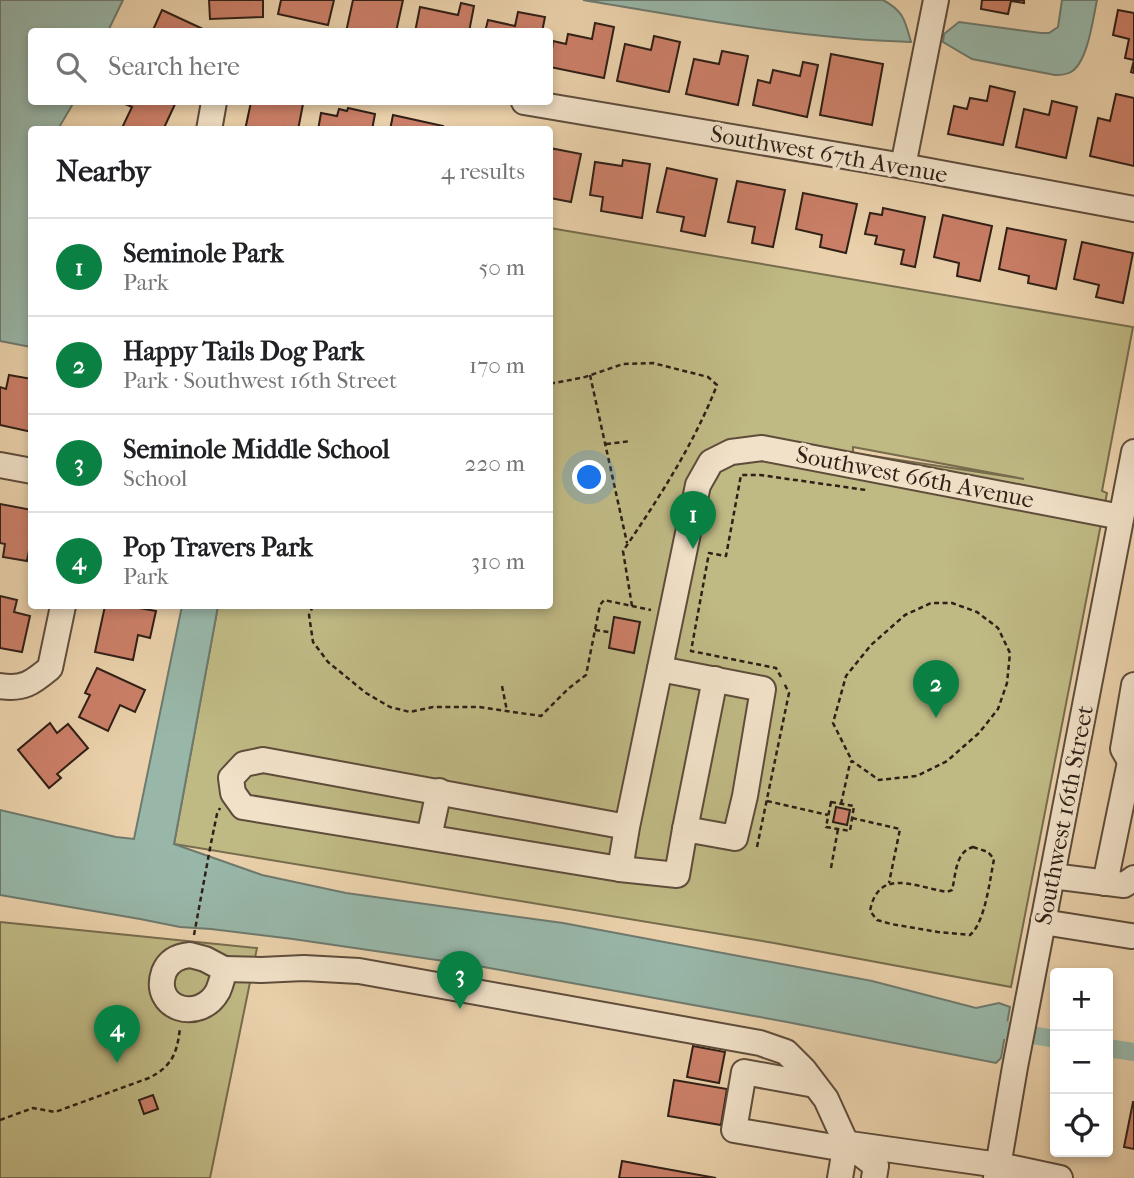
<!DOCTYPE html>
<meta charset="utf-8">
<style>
:root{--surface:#fff;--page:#f6f6f6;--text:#202124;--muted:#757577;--line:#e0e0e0;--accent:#0b8043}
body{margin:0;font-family:"IM FELL French Canon",serif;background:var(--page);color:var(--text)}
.controls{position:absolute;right:21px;bottom:21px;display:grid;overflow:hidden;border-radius:7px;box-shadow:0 4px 10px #0003}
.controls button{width:63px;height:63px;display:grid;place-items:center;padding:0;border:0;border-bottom:2px solid var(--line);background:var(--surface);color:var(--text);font:35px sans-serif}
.you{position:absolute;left:590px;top:478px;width:24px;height:24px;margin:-18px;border:5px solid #fff;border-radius:50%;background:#1a73e8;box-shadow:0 0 0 10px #1a73e833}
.badge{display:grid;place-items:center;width:46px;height:46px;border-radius:50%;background:var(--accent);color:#fff;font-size:23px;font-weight:700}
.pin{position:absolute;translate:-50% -58px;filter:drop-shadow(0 2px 4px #0008)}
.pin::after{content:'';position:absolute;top:37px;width:24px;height:21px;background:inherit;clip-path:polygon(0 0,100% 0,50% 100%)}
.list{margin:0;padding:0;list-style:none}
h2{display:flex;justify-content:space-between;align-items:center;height:91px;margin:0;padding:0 28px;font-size:30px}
h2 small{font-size:23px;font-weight:400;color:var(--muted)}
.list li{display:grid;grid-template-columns:46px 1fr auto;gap:21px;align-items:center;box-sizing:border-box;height:98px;padding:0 28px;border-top:2px solid var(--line)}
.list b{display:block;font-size:26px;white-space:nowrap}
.list p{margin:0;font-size:23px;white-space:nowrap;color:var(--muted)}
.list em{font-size:23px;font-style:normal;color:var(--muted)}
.icon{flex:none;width:38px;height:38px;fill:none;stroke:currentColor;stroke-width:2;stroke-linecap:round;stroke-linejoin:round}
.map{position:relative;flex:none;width:1134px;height:1178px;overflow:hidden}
.search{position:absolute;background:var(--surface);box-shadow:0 4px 10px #0003;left:28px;top:28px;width:525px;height:77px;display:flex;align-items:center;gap:18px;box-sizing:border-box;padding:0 24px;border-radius:7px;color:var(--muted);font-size:26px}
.panel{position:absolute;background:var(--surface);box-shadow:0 4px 10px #0003;left:28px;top:126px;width:525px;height:483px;border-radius:7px}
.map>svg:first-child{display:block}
.green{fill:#bfb984;stroke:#776c4d;stroke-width:2;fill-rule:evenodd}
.water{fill:#98b7a9;stroke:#6e7a6e;stroke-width:2}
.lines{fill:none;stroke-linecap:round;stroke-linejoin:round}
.canal{stroke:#98b7a9;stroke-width:18}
.building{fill:#cb7f68;stroke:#2f1f16;stroke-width:2}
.minor-casing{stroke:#5e4c3b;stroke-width:28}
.path{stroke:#2f1f16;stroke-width:2.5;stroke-dasharray:5 3.5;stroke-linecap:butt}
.minor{stroke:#f1e1c8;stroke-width:24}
.labels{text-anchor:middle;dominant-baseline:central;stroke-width:7;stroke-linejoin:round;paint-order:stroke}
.street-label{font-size:24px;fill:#2f1f16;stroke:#f1e1c8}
</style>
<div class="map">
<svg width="1134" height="1178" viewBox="0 0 1134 1178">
<rect width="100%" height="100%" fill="#ead1ab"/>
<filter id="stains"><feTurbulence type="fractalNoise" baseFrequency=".00286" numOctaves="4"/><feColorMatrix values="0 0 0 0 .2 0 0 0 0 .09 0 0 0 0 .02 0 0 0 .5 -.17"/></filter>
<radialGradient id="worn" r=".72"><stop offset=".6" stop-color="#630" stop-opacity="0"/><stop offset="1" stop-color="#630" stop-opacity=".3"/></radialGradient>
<g class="green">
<path d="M550 228 1133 327 1102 491 1107 493 1011 987 774 943 174 844 218 606H550ZM853 447 1024 479 853 453Z"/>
<polygon points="0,922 257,948 210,1178 0,1178"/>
</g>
<g class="water">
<polygon points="0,0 123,0 108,31 32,32 32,102 74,102 58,129 32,130 32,226 29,247 32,251 31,347 0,341"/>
<path d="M583 0H883C904 11 905 21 911 42 801 39 692 18 583 0Z"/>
<path d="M1062 0H1097C1093 18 1088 62 1071 72 1066 75 1060 75 1055 75L972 59 943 42 944 34 959 22 1041 33H1049L1058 27Z"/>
<polygon points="182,606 218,606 174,844 262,875 346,893 563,923 872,981 976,1008 999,1003 1010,1007 1001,1058 996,1063 787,1022 478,966 293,939 211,929 180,927 140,919 0,895 0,810 116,837 134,839"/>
</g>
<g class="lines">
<g class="canal">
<polyline points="982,1026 1055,1039"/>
<polyline points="1108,1048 1134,1052"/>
</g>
</g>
<g class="building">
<polygon points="209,0 263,0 263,17 210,19"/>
<polygon points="281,0 334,0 328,25 278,14"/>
<polygon points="353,0 403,0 396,32 346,32"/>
<polygon points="982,0 1024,0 1024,3 1011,1 1008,14 981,9"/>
<polygon points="461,3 474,6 469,32 415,32 420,7 458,15"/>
<polygon points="162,10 203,29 201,32 152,32"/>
<polygon points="1118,10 1134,13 1134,73 1131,72 1134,60 1125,58 1129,39 1113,35"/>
<polygon points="518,12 545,17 542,32 485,32 488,20 515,26"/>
<polygon points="595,23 614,27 604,78 550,67 553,41 566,44 568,34 592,39"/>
<polygon points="654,36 680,42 669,92 617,81 625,44 651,50"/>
<polygon points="722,51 748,56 738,105 686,94 694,59 719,64"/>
<polygon points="831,54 883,64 872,125 820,115"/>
<polygon points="803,62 818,65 807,117 753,105 758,80 770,83 773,70 800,76"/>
<polygon points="990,86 1015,92 1003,145 948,134 954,106 967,109 970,98 987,101"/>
<polygon points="1116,94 1134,98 1134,166 1090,156 1098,118 1110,121"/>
<polygon points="1052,101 1077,107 1066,158 1016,147 1024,109 1049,115"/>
<polygon points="121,102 176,102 163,130 121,130 132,107"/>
<polygon points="251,102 291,102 303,104 298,130 285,127 285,130 245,130"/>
<polygon points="348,108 375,114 372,130 318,130 321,113 337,116 339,109 347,111"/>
<polygon points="393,115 443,126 442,130 390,130"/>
<polygon points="550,148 581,154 571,202 550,198"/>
<polygon points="623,160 650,164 642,218 601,211 603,197 590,195 595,162 622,166"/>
<polygon points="667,168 717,179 705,236 681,231 684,217 657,212"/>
<polygon points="737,181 785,190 773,247 752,243 755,227 728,222"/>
<polygon points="803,193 857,204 846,253 820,247 822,235 796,229"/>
<polygon points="883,208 925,217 915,267 901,264 904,250 875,244 877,236 865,234 870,213 882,215"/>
<polygon points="943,215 992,226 980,281 957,276 959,263 934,257"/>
<polygon points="1007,228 1066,240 1056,289 1028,283 1029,276 999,269"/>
<polygon points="1082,242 1133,253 1123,303 1096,297 1099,285 1074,279"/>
<polygon points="9,375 32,379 32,432 0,425 0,387 6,389"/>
<polygon points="0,504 32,510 32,550 29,550 27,561 3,557 5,544 0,543"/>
<polygon points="0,596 17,600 14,612 30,616 22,652 0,648"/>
<polygon points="105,606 128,606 156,611 150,638 138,635 133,660 95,652"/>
<polygon points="614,617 640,622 634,653 609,648"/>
<polygon points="97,668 145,690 135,712 120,705 108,731 79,717 90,695 85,693"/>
<polygon points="50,723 57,733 68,724 88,748 57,774 61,778 49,788 18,750"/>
<polygon points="836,807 850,810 847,825 833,822"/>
<polygon points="693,1046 725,1052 719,1083 687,1077"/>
<polygon points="674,1080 727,1089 721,1125 668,1116"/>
<polygon points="153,1095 158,1109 144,1114 139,1100"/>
<polygon points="1133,1102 1134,1102 1134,1149 1124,1147"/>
<polygon points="622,1161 716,1178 619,1178"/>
</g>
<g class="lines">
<g class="minor-casing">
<g id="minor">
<polyline points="524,102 903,166 1134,209"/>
<polyline points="209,130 214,102"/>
<polyline points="903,166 936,0"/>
<polyline points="0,465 32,471"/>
<polyline points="1134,685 1123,749 1134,768"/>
<path d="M0 686C24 690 33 682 50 668L63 606"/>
<polyline points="627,827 263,760 244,764 231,778 233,793 243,807 620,869 627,827 698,485 711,462 731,452 762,448 1121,517"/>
<polyline points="685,829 715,679"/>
<polyline points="429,837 439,791"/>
<polyline points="620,869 677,875 685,829 735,838 745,796 763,689 660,669"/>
<polyline points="1052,876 1124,885 1134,878"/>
<polyline points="1105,883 1130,762"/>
<polyline points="1043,922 1131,936"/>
<path d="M190 955 205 959 224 969C223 977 221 984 218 991 200 1024 151 1009 164 972 169 960 179 956 190 955Z"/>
<polyline points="224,969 261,970 304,968 359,971 760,1043 786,1052 804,1070 826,1099 846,1143 876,1166 874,1178"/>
<polyline points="815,1085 744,1072 734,1130 845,1149"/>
<polyline points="850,1144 999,1165 1060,1178"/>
<polyline points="840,1178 846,1143"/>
<polyline points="996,1178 1015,1067 1134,452"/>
</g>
</g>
<g class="path">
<polyline points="590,375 627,543"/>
<path d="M550 383H555L585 377 623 364 653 363 708 377 717 385C694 444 659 498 623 551L632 606"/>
<polyline points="606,444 631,441"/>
<polyline points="313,606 309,615 313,642 328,662 366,693 390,707 410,712 433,707 479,707 541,716 569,688 586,675 600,605 604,600 651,610"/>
<polyline points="595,630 609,632"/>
<polyline points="781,677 776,668 691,651 709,553 726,556 741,475 760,475 866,490"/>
<polyline points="502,686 507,711"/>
<polyline points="767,801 828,815"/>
<polygon points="831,802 854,806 850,831 826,827"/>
<polyline points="841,804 850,763 852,761 879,780 917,776 947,761 979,733 998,709 1007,683 1010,653 998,628 977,612 952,603 931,603 905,615 871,645 846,676 833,723 852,761"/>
<polyline points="852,818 900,829 889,883"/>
<polyline points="757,847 789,693 784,683"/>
<path d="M973 847 988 852 994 859C990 879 985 923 970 935L938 932 891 924 877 920 870 911C878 869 911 885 942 891L947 892 952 890C956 875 955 852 973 847Z"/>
<polyline points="831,868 838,829"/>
<polyline points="194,935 211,843 217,814 220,808"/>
<path d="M0 1120 33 1108 55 1112 149 1078C172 1066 177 1054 180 1028"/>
</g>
<use href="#minor" class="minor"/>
</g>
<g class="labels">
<g class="street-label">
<text transform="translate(829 154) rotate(10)">Southwest 67th Avenue</text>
<text transform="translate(915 477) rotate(11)">Southwest 66th Avenue</text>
<text transform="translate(1064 815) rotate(-79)">Southwest 16th Street</text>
</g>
</g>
<rect width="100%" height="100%" filter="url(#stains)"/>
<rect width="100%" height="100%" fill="url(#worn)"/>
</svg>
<div class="controls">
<button>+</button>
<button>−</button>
<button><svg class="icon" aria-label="locate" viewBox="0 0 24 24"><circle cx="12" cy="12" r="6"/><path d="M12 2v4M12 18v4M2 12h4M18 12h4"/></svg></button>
</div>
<div class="you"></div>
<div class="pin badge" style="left:693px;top:549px">1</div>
<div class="pin badge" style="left:936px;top:718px">2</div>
<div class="pin badge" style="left:460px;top:1009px">3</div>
<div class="pin badge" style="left:117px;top:1063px">4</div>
<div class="search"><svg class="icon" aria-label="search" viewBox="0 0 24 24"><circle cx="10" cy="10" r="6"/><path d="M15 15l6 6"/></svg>Search here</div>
<section class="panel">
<h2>Nearby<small>4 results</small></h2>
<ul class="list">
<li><span class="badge">1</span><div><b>Seminole Park</b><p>Park</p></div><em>50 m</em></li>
<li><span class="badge">2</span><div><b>Happy Tails Dog Park</b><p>Park · Southwest 16th Street</p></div><em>170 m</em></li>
<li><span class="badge">3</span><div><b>Seminole Middle School</b><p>School</p></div><em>220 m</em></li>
<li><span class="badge">4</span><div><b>Pop Travers Park</b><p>Park</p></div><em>310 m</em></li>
</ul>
</section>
</div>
